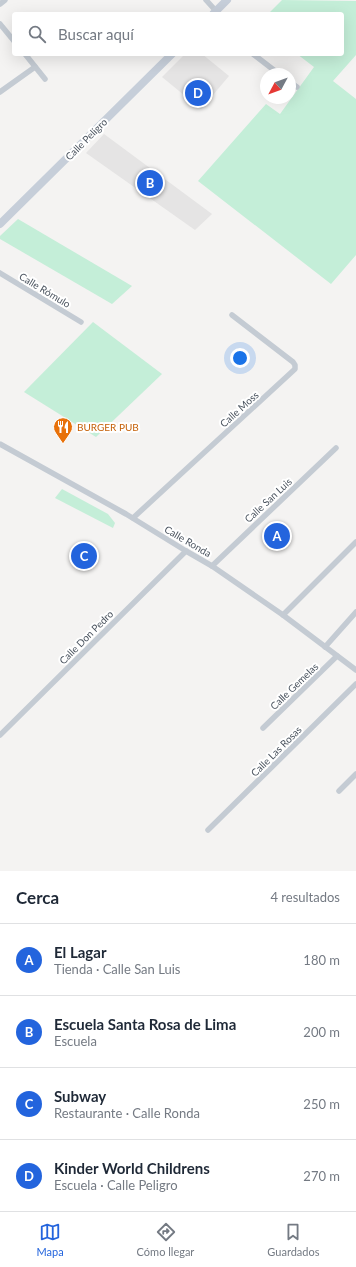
<!DOCTYPE html>
<html lang="es">
<meta charset="utf-8">
<style>
:root{--surface:#fff;--page:#f6f6f7;--text:#1f2937;--muted:#747a83;--line:#e0e1e3;--accent:#2364dd}
body{margin:0;font-family:Lato,sans-serif;background:var(--page);color:var(--text)}
.compass{position:absolute;left:260px;top:68px;width:36px;height:36px;border-radius:50%;background:var(--surface);box-shadow:0 4px 16px #0002;rotate:229deg}
.you{position:absolute;left:240px;top:358px;width:14px;height:14px;margin:-10px;border:3px solid #fff;border-radius:50%;background:#1a73e8;box-shadow:0 0 0 6px #1a73e833}
.badge{display:grid;place-items:center;width:26px;height:26px;border-radius:50%;background:var(--accent);color:#fff;font-size:13px;font-weight:700}
.pin{position:absolute;translate:-50% -50%;border:2px solid #fff;box-shadow:0 1px 4px #0006}
.list{margin:0;padding:0;list-style:none}
h2{display:flex;justify-content:space-between;align-items:center;height:52px;margin:0;padding:0 16px;font-size:17px}
h2 small{font-size:13px;font-weight:400;color:var(--muted)}
.list li{display:grid;grid-template-columns:26px 1fr auto;gap:12px;align-items:center;box-sizing:border-box;height:72px;padding:0 16px;border-top:1px solid var(--line)}
.list b{display:block;font-size:15px;white-space:nowrap}
.list p{margin:0;font-size:13px;white-space:nowrap;color:var(--muted)}
.list em{font-size:13px;font-style:normal;color:var(--muted)}
.icon{flex:none;width:22px;height:22px;fill:none;stroke:currentColor;stroke-width:2;stroke-linecap:round;stroke-linejoin:round}
.map{position:relative;flex:none;width:356px;height:871px;overflow:hidden}
.search{position:absolute;background:var(--surface);box-shadow:0 4px 16px #0002;left:12px;right:12px;top:12px;height:44px;display:flex;align-items:center;gap:10px;box-sizing:border-box;padding:0 14px;border-radius:4px;color:var(--muted);font-size:15px}
.sheet{height:340px;background:var(--surface)}
nav{display:flex;justify-content:space-around;align-items:center;box-sizing:border-box;height:56px;border-top:1px solid var(--line);background:var(--surface);font-size:11px;color:var(--muted)}
nav a{display:grid;justify-items:center;gap:2px}
nav .on{color:var(--accent)}
.map>svg:first-child{display:block}
.education{fill:#e5e4e4}
.green{fill:#c4eed8}
.lines{fill:none;stroke-linecap:round;stroke-linejoin:round}
.street{stroke:#c4cbd3;stroke-width:5.5}
.secondary{stroke:#c6ced9;stroke-width:8}
.labels{text-anchor:middle;dominant-baseline:central;stroke-width:4;stroke-linejoin:round;paint-order:stroke}
.street-label{font-size:10px;fill:#4b545f;stroke:#fff}
.food-label{font-size:10px;fill:#c56008;stroke:#fff;text-anchor:start}
</style>
<div class="map">
<svg width="356" height="871" viewBox="0 0 356 871">
<rect width="100%" height="100%" fill="#f4f3f2"/>
<g class="education">
<polygon points="185,54 202,54 229,76 201,109 162,77"/>
<polygon points="104,134 212,214 195,230 86,153"/>
</g>
<g class="green">
<polygon points="282,0 356,1 356,55 333,81 356,99 356,255 331,284 198,181 266,104 280,114 314,67 297,54 342,54 342,14 268,14"/>
<polygon points="18,219 132,286 112,304 0,239 0,236"/>
<polygon points="93,322 162,374 96,437 24,392"/>
<polygon points="62,489 108,514 115,523 113,528 55,498"/>
</g>
<g class="lines">
<g class="street">
<polyline points="206,0 216,11"/>
<polyline points="0,4 5,0"/>
<polyline points="0,24 14,41"/>
<polyline points="25,54 45,79"/>
<polyline points="253,54 279,74"/>
<polyline points="290,82 297,87"/>
<polyline points="0,92 35,67"/>
<polyline points="0,273 81,322"/>
<polyline points="0,444 126,514 186,551 212,566 283,615 356,670"/>
<polyline points="133,518 295,369 295,365 293,362 232,315"/>
<polyline points="212,566 336,448"/>
<polyline points="283,615 356,542"/>
<polyline points="325,647 356,612"/>
<polyline points="263,728 337,656"/>
<polyline points="0,735 186,551"/>
<polyline points="339,791 356,774"/>
<polyline points="208,830 356,684"/>
</g>
<g class="secondary">
<polyline points="213,14 227,0"/>
<polyline points="0,224 172,54"/>
</g>
</g>
<defs>
<g id="restaurant-pin" transform="scale(1)"><path d="M0 17L-7.5 6A9.5 9.5 0 1 1 7.5 6Z" fill="#e8710a" stroke="#fff"/><path d="M-5-6h1v4h1v-4h1v4h1v-4h1v5L-1.5 .5V6h-2V.5L-5-1ZM5-6V6H3V1.5H1.5Q1.5-4 5-6Z" fill="#fff"/></g>
</defs>
<g fill-rule="evenodd">
<use href="#restaurant-pin" x="63" y="427"/>
</g>
<g class="labels">
<g class="street-label">
<text transform="translate(86 139) rotate(-45)">Calle Peligro</text>
<text transform="translate(45 290) rotate(31)">Calle Rómulo</text>
<text transform="translate(239 409) rotate(-42)">Calle Moss</text>
<text transform="translate(268 500) rotate(-43)">Calle San Luis</text>
<text transform="translate(188 541) rotate(30)">Calle Ronda</text>
<text transform="translate(86 637) rotate(-45)">Calle Don Pedro</text>
<text transform="translate(294 686) rotate(-44)">Calle Gemelas</text>
<text transform="translate(276 751) rotate(-45)">Calle Las Rosas</text>
</g>
<g class="food-label">
<text x="77" y="427">BURGER PUB</text>
</g>
</g>
</svg>
<svg class="compass" viewBox="-18 -18 36 36"><path d="M0-13l5 13h-10z" fill="#e53935"/><path d="M0 13l5-13h-10z" fill="#747a83"/></svg>
<div class="you"></div>
<div class="pin badge" style="left:277px;top:536px">A</div>
<div class="pin badge" style="left:150px;top:183px">B</div>
<div class="pin badge" style="left:84px;top:556px">C</div>
<div class="pin badge" style="left:198px;top:93px">D</div>
<div class="search"><svg class="icon" aria-label="search" viewBox="0 0 24 24"><circle cx="10" cy="10" r="6"/><path d="M15 15l6 6"/></svg>Buscar aquí</div>
</div>
<section class="sheet">
<h2>Cerca<small>4 resultados</small></h2>
<ul class="list">
<li><span class="badge">A</span><div><b>El Lagar</b><p>Tienda · Calle San Luis</p></div><em>180 m</em></li>
<li><span class="badge">B</span><div><b>Escuela Santa Rosa de Lima</b><p>Escuela</p></div><em>200 m</em></li>
<li><span class="badge">C</span><div><b>Subway</b><p>Restaurante · Calle Ronda</p></div><em>250 m</em></li>
<li><span class="badge">D</span><div><b>Kinder World Childrens</b><p>Escuela · Calle Peligro</p></div><em>270 m</em></li>
</ul>
</section>
<nav>
<a class="on"><svg class="icon" aria-label="map" viewBox="0 0 24 24"><path d="M3 6l6-2 6 2 6-2v14l-6 2-6-2-6 2zM9 4v14M15 6v14"/></svg>Mapa</a>
<a><svg class="icon" aria-label="directions" viewBox="0 0 24 24"><path d="M12 3l9 9-9 9-9-9zM9 14v-3h6M13 9l2 2-2 2"/></svg>Cómo llegar</a>
<a><svg class="icon" aria-label="saved" viewBox="0 0 24 24"><path d="M7 4h10v16l-5-4-5 4z"/></svg>Guardados</a>
</nav>
